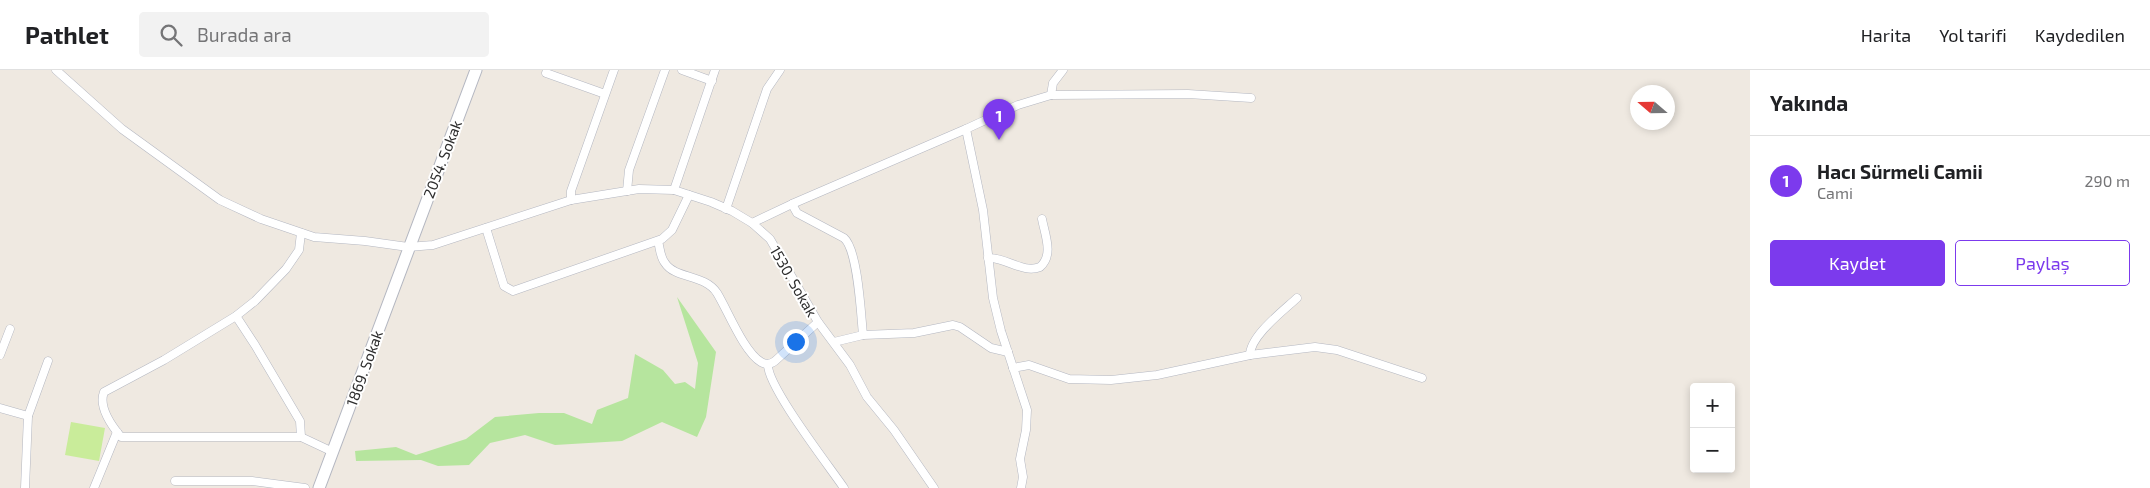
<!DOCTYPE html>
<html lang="tr">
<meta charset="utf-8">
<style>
:root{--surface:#fff;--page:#f2f2f2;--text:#202124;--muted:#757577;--line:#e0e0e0;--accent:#7c3aed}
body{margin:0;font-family:"Exo 2",sans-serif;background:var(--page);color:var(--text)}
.controls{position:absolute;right:15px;bottom:15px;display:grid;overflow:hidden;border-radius:5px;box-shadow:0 2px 8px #0003}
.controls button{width:45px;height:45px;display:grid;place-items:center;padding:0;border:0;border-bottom:1px solid var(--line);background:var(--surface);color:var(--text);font:25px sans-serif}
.compass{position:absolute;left:1630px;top:15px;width:45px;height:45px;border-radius:50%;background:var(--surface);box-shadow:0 2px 8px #0003;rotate:290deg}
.you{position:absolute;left:795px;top:271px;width:18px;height:18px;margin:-12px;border:4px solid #fff;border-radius:50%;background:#1a73e8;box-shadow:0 0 0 8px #1a73e833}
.badge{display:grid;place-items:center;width:32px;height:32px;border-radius:50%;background:var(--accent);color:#fff;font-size:16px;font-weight:700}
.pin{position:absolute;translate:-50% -41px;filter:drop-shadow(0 1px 2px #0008)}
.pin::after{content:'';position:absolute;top:26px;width:18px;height:15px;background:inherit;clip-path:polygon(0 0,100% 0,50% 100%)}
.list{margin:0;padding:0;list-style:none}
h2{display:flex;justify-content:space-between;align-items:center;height:65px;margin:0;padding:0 20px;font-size:21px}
h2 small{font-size:16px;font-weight:400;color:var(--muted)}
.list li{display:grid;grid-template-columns:32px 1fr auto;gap:15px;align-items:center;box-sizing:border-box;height:90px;padding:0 20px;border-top:1px solid var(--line)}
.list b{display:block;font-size:19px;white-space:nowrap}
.list p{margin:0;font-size:16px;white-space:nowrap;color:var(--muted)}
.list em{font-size:16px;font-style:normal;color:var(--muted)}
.actions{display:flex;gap:10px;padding:15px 20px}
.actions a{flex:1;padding:11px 0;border:1px solid var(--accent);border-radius:5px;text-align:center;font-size:18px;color:var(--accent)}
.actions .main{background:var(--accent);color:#fff}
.icon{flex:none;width:28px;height:28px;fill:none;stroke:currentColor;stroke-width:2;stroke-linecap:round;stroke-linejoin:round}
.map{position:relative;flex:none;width:1750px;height:418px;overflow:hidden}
header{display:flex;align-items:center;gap:30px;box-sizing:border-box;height:70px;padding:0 25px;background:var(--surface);border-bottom:1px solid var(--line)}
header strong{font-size:24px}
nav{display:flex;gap:28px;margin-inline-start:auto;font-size:18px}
.search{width:350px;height:45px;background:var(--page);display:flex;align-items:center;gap:12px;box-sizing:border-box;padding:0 18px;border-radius:5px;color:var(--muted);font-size:19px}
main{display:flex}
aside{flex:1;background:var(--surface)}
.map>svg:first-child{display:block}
.green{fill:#b6e59e}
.pitch{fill:#c9ec9a}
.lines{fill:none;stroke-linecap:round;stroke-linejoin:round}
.minor-casing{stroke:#b4b7c1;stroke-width:9}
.secondary-casing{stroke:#b4b7c1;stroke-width:13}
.minor{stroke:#fff;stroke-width:8}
.secondary{stroke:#fff;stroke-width:11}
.labels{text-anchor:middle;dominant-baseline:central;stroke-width:4;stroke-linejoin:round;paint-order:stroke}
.street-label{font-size:15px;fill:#2e2e2e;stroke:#fff}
</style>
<header>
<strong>Pathlet</strong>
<div class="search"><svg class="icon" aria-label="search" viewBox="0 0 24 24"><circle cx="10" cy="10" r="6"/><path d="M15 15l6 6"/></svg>Burada ara</div>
<nav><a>Harita</a><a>Yol tarifi</a><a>Kaydedilen</a></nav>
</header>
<main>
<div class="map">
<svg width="1750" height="418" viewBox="0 0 1750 418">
<rect width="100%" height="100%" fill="#efe9e1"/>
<polygon class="green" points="677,227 716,282 706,347 697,367 662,352 622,371 555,375 525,365 490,373 469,395 438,396 421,390 356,391 355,381 396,377 416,385 466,369 495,347 539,343 564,343 592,354 597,340 628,328 635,284 663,300 675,314 685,312 695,319 698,293"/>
<polygon class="pitch" points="71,352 105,358 99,391 65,385"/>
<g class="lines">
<g class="minor-casing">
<g id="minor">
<polyline points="56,0 122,59 220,130 261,149 314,167 365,171 408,177 433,175 571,130 639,119 674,120 711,132 732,141 752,153 770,169 818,252 850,295 867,327 894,360 934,418"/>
<polyline points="682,0 712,11"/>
<polyline points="546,3 605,24"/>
<polyline points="1051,25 1053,13 1063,0"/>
<polyline points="674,120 715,0"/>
<polyline points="627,121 629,100 665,0"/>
<polyline points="571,130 571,121 614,0"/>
<path d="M792 134 797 143 844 168C858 180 861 245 863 265"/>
<polyline points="726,139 767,19 780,0"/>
<polyline points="752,153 792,134 966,59"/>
<polyline points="486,158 504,216 513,221 662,169 672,160 689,125"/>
<path d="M301 163 299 180 286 199 255 231 236 246 164 290 104 322C98 337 111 355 121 367H301L333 382"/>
<path d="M658 171C660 178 660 187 665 193 675 209 705 204 717 223 728 241 744 282 761 292 766 295 771 294 775 291L818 252"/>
<path d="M988 188C1006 187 1023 204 1040 197 1054 185 1045 165 1042 149"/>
<polyline points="236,246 255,275 300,351 301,367"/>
<polyline points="834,272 863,265 914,263 953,255 960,257 991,278 1008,282"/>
<polyline points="0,285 10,259"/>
<path d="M1250 285C1250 266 1283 241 1297 228"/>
<path d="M768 294C766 315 829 396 844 418"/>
<polyline points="1013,298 1029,295 1069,309 1111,310 1157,305 1250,285 1315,277 1337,280 1422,308"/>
<polyline points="0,338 28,346"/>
<polyline points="175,411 252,411 305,418"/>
<polyline points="25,418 28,346 48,291"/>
<polyline points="94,418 117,362"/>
<polyline points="1021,418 1023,407 1020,389 1026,360 1027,340 1001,261 993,228 983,140 966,59 1018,35 1051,25 1188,24 1251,28"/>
</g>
</g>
<g class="secondary-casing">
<polyline id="secondary" points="319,418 476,0"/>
</g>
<use href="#minor" class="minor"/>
<use href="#secondary" class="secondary"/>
</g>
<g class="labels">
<g class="street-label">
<text transform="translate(442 89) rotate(-69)">2054. Sokak</text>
<text transform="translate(794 211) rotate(60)">1530. Sokak</text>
<text transform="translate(364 298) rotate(-70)">1869. Sokak</text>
</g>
</g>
</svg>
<div class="controls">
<button>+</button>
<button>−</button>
</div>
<svg class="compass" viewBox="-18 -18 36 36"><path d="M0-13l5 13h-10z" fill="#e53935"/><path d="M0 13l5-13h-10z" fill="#757577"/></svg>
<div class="you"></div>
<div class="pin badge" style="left:999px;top:70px">1</div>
</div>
<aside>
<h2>Yakında<small></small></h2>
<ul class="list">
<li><span class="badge">1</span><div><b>Hacı Sürmeli Camii</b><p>Cami</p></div><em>290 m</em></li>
</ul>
<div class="actions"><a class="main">Kaydet</a><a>Paylaş</a></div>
</aside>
</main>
